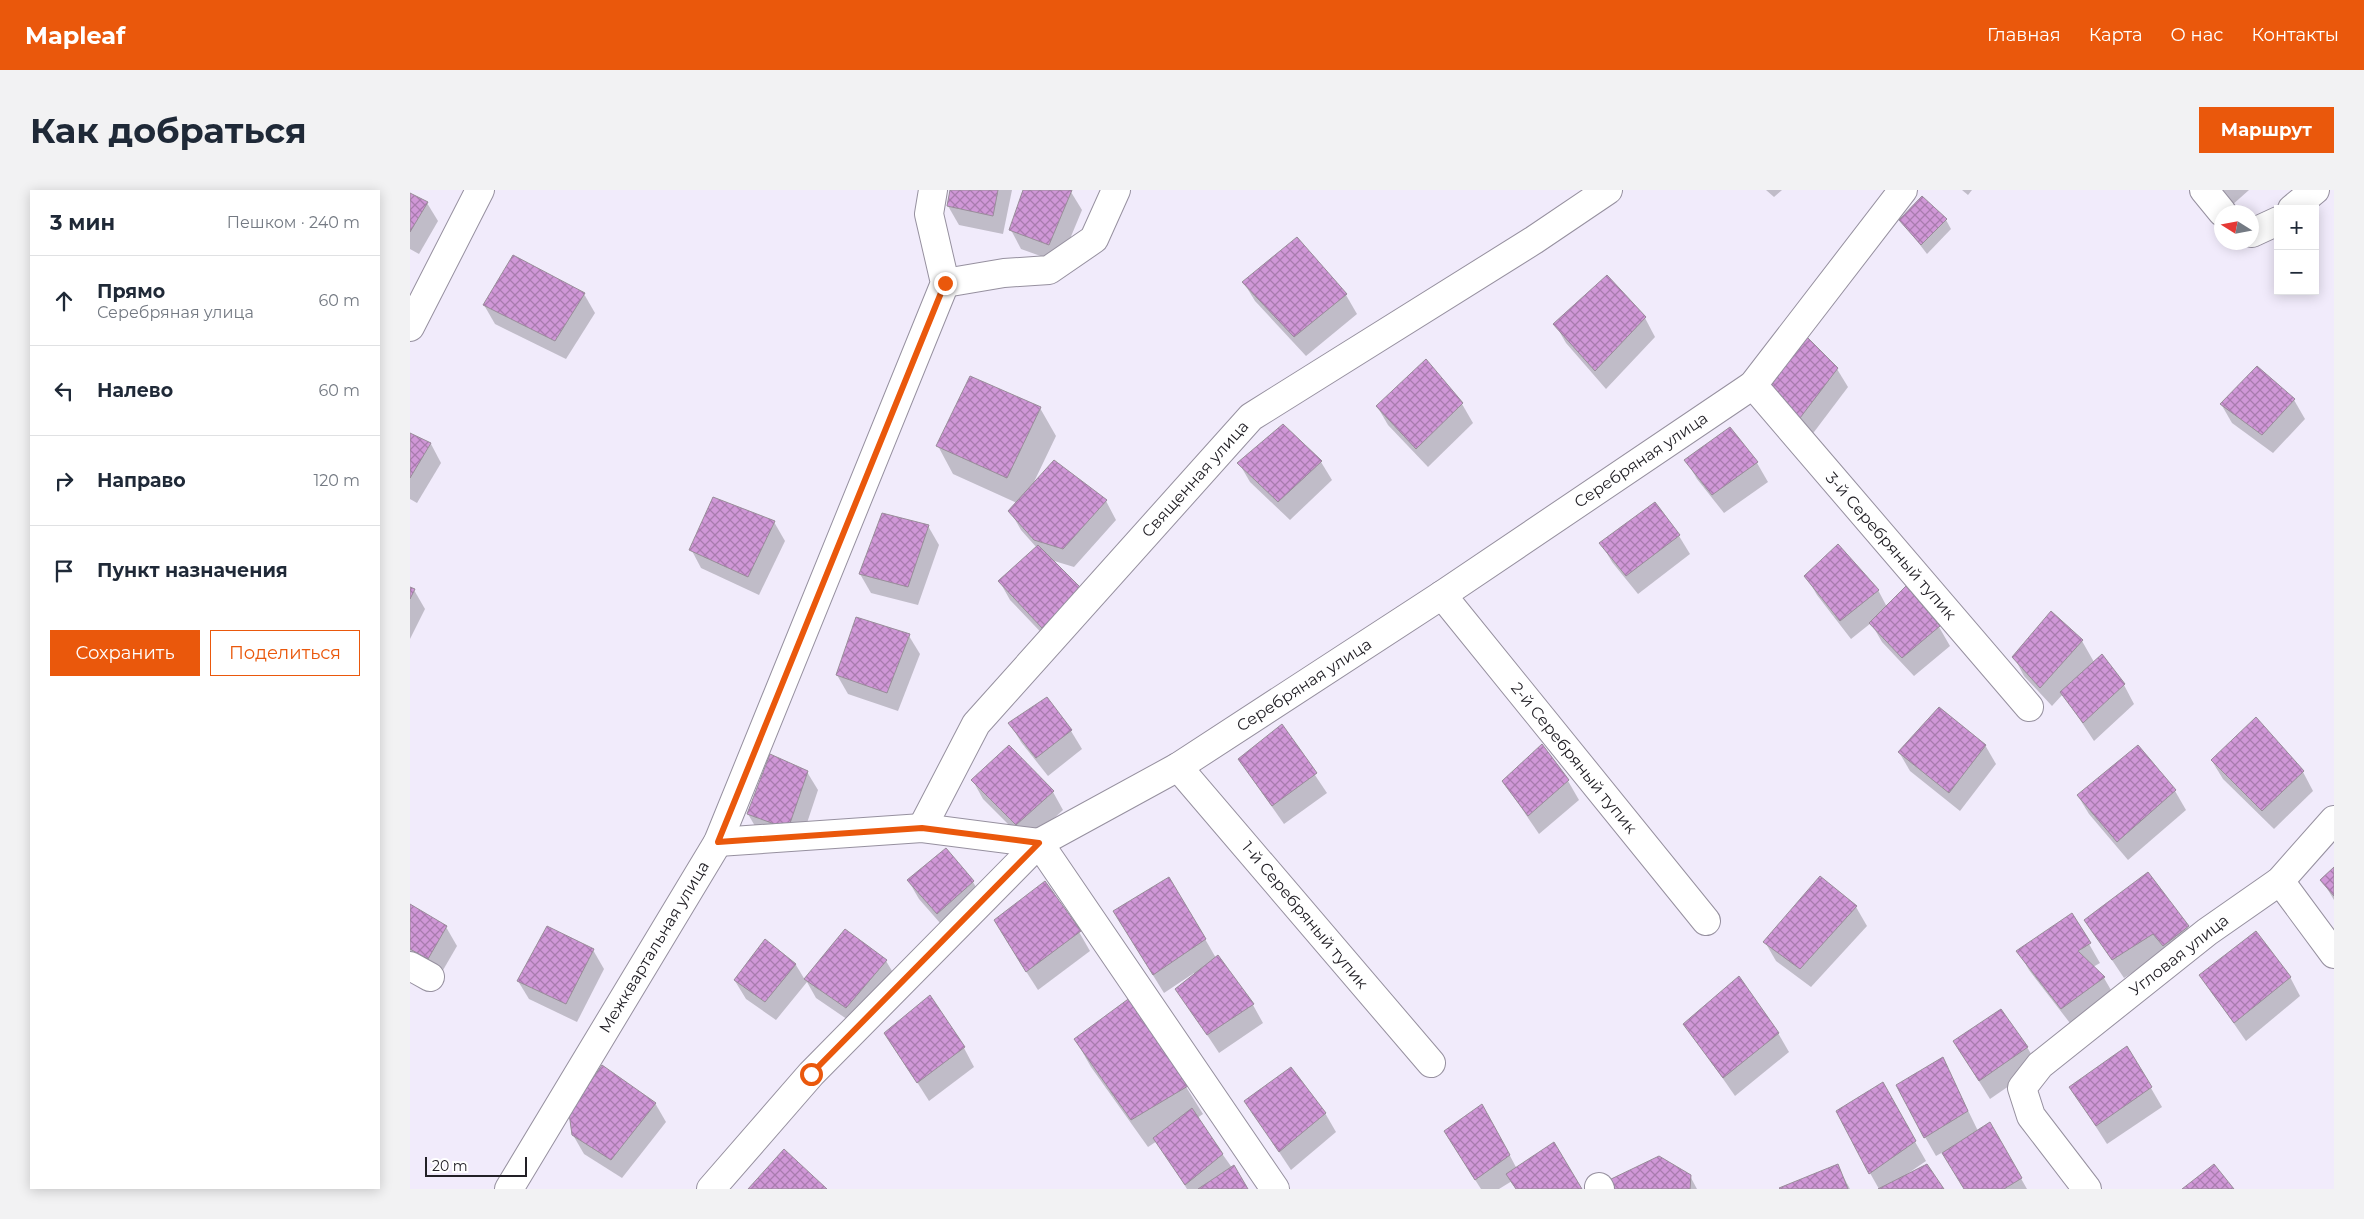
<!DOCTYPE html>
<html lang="ru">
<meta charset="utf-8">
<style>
:root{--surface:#fff;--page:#f2f2f3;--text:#1f2937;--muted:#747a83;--line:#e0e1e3;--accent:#ea580c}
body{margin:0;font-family:Montserrat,sans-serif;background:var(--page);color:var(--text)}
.controls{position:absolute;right:15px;top:15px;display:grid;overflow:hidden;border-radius:0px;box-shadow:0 2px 12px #0003}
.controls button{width:45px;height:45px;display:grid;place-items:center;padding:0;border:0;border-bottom:1px solid var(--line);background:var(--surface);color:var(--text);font:25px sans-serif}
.compass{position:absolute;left:1804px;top:15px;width:45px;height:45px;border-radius:50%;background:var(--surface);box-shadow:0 2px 12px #0003;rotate:281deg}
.scale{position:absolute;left:15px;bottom:12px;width:102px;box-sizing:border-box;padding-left:5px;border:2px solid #222026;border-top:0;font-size:14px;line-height:18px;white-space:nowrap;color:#222026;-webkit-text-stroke:4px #fff;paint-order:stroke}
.stop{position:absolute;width:15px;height:15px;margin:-11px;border:4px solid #ea580c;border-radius:50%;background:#fff}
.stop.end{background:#ea580c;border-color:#fff;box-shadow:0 1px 5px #0008}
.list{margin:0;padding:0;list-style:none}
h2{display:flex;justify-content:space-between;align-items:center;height:65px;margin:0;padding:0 20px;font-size:21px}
h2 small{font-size:16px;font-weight:400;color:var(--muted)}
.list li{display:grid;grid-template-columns:32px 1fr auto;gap:15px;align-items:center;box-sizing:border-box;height:90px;padding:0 20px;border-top:1px solid var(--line)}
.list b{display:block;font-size:19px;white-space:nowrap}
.list p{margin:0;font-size:16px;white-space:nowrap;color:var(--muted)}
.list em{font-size:16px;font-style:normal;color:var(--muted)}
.actions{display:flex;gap:10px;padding:15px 20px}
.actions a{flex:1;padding:11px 0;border:1px solid var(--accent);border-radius:0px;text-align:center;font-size:18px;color:var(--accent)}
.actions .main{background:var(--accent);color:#fff}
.icon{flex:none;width:28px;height:28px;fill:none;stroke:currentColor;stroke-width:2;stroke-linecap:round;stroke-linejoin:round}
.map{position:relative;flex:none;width:1924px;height:999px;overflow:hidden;border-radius:0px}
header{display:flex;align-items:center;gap:30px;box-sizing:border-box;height:70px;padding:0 25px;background:var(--accent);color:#fff}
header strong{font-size:24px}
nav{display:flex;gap:28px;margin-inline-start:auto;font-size:18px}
.intro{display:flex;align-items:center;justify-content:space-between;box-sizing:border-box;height:120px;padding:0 30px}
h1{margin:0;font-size:35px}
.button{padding:12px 22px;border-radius:0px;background:var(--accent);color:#fff;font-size:18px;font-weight:700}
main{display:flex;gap:30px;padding:0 30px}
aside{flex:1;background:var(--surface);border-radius:0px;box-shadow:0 2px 12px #0003}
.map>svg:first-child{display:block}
.shadow{fill:#0003}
.building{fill:url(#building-cross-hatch);stroke:#998d9a}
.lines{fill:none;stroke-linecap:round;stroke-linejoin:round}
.minor-casing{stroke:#96909f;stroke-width:30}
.minor{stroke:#fff;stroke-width:28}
.route{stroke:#ea580c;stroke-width:6}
.labels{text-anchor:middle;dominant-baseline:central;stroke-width:4;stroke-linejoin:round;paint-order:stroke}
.street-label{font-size:16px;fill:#222026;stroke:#fff}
</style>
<header>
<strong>Mapleaf</strong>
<nav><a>Главная</a><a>Карта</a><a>О нас</a><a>Контакты</a></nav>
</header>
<div class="intro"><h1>Как добраться</h1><a class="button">Маршрут</a></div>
<main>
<aside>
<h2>3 мин<small>Пешком · 240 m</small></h2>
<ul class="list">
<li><svg class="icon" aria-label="ahead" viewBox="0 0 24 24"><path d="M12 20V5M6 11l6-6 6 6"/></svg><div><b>Прямо</b><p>Серебряная улица</p></div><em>60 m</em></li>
<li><svg class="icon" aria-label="left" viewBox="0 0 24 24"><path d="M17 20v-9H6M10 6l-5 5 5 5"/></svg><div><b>Налево</b></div><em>60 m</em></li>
<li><svg class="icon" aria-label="right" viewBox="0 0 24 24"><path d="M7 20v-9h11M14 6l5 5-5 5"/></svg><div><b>Направо</b></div><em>120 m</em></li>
<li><svg class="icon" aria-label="arrive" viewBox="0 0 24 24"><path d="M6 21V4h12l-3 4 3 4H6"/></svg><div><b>Пункт назначения</b></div></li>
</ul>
<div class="actions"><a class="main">Сохранить</a><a>Поделиться</a></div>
</aside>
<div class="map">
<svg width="1924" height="999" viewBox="0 0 1924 999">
<defs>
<pattern id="building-cross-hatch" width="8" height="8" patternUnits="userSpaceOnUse" patternTransform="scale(1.25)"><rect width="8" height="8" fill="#d097d7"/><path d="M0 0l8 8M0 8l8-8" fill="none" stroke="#a87bae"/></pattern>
</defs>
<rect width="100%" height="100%" fill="#f1ebfb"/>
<g class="shadow">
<polygon points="541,0 602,0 593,44 549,35 538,16"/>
<polygon points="614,0 661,2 672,20 650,73 611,59 601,40"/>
<polygon points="1356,0 1372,0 1364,7"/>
<polygon points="1552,0 1562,0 1558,5"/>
<polygon points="1809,0 1839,0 1821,16"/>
<polygon points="0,4 17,13 28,31 9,64 0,59"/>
<polygon points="1491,30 1536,30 1541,39 1517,64"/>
<polygon points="887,49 936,105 947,124 896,166 845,111 834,93"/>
<polygon points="174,104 185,123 156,169 85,134 74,115"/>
<polygon points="1235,128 1245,147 1196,199 1156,153 1145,134"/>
<polygon points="1016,171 1052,214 1063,233 1018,277 978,235 967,216"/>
<polygon points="1427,179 1438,197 1401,246 1367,217"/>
<polygon points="1884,210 1895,229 1863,263 1822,233 1811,214"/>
<polygon points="630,218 646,246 623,294 696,311 706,330 664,377 641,370 670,399 644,456 600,410 590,392 627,358 611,340 600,321 607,313 543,284 528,256"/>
<polygon points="1320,239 1347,273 1358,292 1314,323 1287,289 1276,270"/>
<polygon points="0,244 21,254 31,273 7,313 0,309"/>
<polygon points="911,272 922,290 880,330 840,292 829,273"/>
<polygon points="364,332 375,351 349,405 291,378 281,359"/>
<polygon points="518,336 529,355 508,415 461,403 450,384"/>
<polygon points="1269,346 1280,364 1228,404 1202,372 1191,353"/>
<polygon points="1396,386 1468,400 1477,417 1495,398 1529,437 1540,456 1504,486 1472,452 1461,433 1441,449 1407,405"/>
<polygon points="0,398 4,400 15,419 0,449"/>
<polygon points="1641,423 1672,451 1684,472 1714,495 1724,514 1684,551 1653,504 1642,516 1614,486 1604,467"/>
<polygon points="499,446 510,464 488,521 438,504 427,485"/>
<polygon points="637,509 661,541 672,559 638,586 611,552 600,534"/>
<polygon points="872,536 917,603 874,634 829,570"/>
<polygon points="1575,555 1586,574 1550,621 1500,581 1489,562"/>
<polygon points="1728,556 1765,601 1776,620 1718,670 1679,624 1668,606"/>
<polygon points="1802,571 1893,582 1903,601 1864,639 1813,589"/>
<polygon points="397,582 408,600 389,657 349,643 338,624"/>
<polygon points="563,591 643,602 653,620 617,653 573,609"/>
<polygon points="1093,591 1158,591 1169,610 1129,644"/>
<polygon points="536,660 563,692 574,711 538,742 509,709 498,690"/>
<polygon points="1924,678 1924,710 1912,690"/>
<polygon points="1738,683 1778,737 1789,756 1755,762 1714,788 1676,731"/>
<polygon points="0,716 36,737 47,756 29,787 0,771"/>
<polygon points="1446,717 1457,736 1401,797 1366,771 1355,752"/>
<polygon points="435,740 476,771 487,789 447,836 406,808 397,792 366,830 336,809 325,791 355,751 386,775 395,790"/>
<polygon points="715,740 795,749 806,768 843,815 853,833 809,863 767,799 785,785 784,783 754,803"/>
<polygon points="669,742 680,761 628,800 596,750"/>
<polygon points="1679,754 1690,773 1683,777 1694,788 1705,807 1663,837 1619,780 1608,761"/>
<polygon points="183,760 194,779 167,832 119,809 108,791"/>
<polygon points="1790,785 1880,787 1890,806 1836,851"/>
<polygon points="721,809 793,924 787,928 837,999 777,999 747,951 738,957 681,877 665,849"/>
<polygon points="1275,834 1368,843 1379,862 1325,906"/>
<polygon points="476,843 554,858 564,877 519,911"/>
<polygon points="1544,851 1617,857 1628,876 1580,909"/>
<polygon points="1717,857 1752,917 1697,954 1661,898"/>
<polygon points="1533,869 1568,941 1580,934 1617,999 1555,999 1533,962 1526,966 1515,947"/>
<polygon points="1472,894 1516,971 1497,984 1533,999 1469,999 1460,983"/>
<polygon points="836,912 915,923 926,942 881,980"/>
<polygon points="245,913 256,932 212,988 174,964 163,945"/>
<polygon points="1083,934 1107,979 1171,999 1106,999 1102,991 1089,999 1071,999 1046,960"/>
<polygon points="1427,975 1440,999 1371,999"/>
<polygon points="1280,986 1287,999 1202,999"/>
</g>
<g class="building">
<polygon points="540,0 588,0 583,26 537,16"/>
<polygon points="613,0 662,0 639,55 599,40"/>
<polygon points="0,3 18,12 0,42"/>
<polygon points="1512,6 1537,29 1511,55 1489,30"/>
<polygon points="887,47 937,104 884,147 832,92"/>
<polygon points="103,65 175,103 145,151 73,115"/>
<polygon points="1197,85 1236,127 1185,181 1143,134"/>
<polygon points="1397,147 1428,178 1390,228 1354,198"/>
<polygon points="1016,169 1053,213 1006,259 966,216"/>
<polygon points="1847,176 1885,209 1852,245 1810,214"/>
<polygon points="560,186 631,217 597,288 526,256"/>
<polygon points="873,234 912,271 868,312 827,273"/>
<polygon points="1320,237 1348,272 1302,305 1274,270"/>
<polygon points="0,243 21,253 0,288"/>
<polygon points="644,270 697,310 653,359 624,350 598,321"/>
<polygon points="303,307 365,331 338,387 279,360"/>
<polygon points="1245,312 1270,345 1216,386 1189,353"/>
<polygon points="472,323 519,335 498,397 449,384"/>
<polygon points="1428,354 1469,400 1430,431 1394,386"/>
<polygon points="628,355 671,398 632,438 588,391"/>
<polygon points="1496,396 1530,436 1492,468 1459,433"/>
<polygon points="0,397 5,399 0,409"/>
<polygon points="1641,421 1673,450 1630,498 1602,467"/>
<polygon points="446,427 500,444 477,503 426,485"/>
<polygon points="1692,464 1715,494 1673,533 1650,502"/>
<polygon points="637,507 662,540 626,568 598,533"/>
<polygon points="1529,517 1576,555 1539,603 1488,562"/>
<polygon points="1846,527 1894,581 1852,621 1801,570"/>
<polygon points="872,534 907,583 862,616 828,569"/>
<polygon points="1132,554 1159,590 1118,626 1092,591"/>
<polygon points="599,555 644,601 606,635 561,590"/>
<polygon points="1728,555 1766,600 1707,652 1667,605"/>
<polygon points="360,564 398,581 378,639 337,624"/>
<polygon points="536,658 564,691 527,724 497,690"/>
<polygon points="1924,677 1924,706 1910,690"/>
<polygon points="1738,682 1779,736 1753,756 1743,744 1702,770 1674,730"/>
<polygon points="1410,686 1447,716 1390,779 1353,752"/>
<polygon points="759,687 796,749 743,785 703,721"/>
<polygon points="635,691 671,741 616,782 584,730"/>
<polygon points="0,714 37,736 18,769 0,759"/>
<polygon points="1662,723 1681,753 1668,761 1695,787 1651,819 1606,761"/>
<polygon points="137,736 184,759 156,814 107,791"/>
<polygon points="435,739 477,770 436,818 394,789"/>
<polygon points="1846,741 1881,787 1824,833 1789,785"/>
<polygon points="355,749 386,774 355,812 324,790"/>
<polygon points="808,765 844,814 797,845 765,799"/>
<polygon points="1329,786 1369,843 1313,888 1273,834"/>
<polygon points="520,805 555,857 507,893 474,843"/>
<polygon points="721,807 778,896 721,930 664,849"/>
<polygon points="1591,819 1618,857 1569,891 1543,851"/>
<polygon points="1717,856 1742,897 1686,936 1659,897"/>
<polygon points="1533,867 1558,921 1514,948 1486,895"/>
<polygon points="192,875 246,913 201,970 162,945 159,923"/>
<polygon points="881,877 916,923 869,962 834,911"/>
<polygon points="1473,892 1506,951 1459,984 1426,921"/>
<polygon points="1072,914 1100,965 1065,990 1034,941"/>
<polygon points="782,918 813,964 775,995 743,948"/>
<polygon points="1580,932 1612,988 1594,999 1554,999 1532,963"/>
<polygon points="1144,952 1172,999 1106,999 1096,984"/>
<polygon points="374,959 417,999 338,999"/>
<polygon points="1249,966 1281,985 1280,999 1201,999 1197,991"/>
<polygon points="1428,974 1438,999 1370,999 1369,998"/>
<polygon points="1517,974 1534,999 1468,999"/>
<polygon points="1804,974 1824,999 1772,999"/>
<polygon points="824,975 838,999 788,999"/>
</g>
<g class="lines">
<g class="minor-casing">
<g id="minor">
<polyline points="1794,0 1812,22"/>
<polyline points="1882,19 1905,0"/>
<polyline points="1842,43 1868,31"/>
<polyline points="535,93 594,83 639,80 684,49 706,0"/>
<polyline points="0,137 70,0"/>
<polyline points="1343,195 1619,517"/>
<polyline points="1032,405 1296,731"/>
<polyline points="768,577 1021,873"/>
<polyline points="512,638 566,534 841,227 1124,50 1198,0"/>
<polyline points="308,652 512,638 629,653 865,999"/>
<polyline points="1870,691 1924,764"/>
<polyline points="0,776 20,787"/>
<polyline points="1189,997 1190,999"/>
<polyline points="99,999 308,652 535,93 519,24 523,0"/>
<polyline points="301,999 401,884 629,653 768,577 1032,405 1343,195 1493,0"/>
<polyline points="1677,999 1621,926 1612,898 1630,875 1797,742 1870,691 1924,630"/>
</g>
</g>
<use href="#minor" class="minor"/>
</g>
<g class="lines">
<polyline class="route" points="401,884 629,653 512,638 308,652 535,93"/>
</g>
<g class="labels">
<g class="street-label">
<text transform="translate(1231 270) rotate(-34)">Серебряная улица</text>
<text transform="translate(785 289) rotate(-48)">Священная улица</text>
<text transform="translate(1481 356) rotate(49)">3-й Серебряный тупик</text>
<text transform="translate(894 495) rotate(-33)">Серебряная улица</text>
<text transform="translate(1164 568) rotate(51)">2-й Серебряный тупик</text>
<text transform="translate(895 725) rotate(50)">1-й Серебряный тупик</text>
<text transform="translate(244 757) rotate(-59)">Межквартальная улица</text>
<text transform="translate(1769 765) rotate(-38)">Угловая улица</text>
</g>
</g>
</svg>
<div class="controls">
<button>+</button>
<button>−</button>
</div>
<svg class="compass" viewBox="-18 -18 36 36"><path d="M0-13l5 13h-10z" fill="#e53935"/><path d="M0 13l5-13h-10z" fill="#747a83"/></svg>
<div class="scale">20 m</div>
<div class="stop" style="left:401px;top:884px"></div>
<div class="stop end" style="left:535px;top:93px"></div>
</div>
</main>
